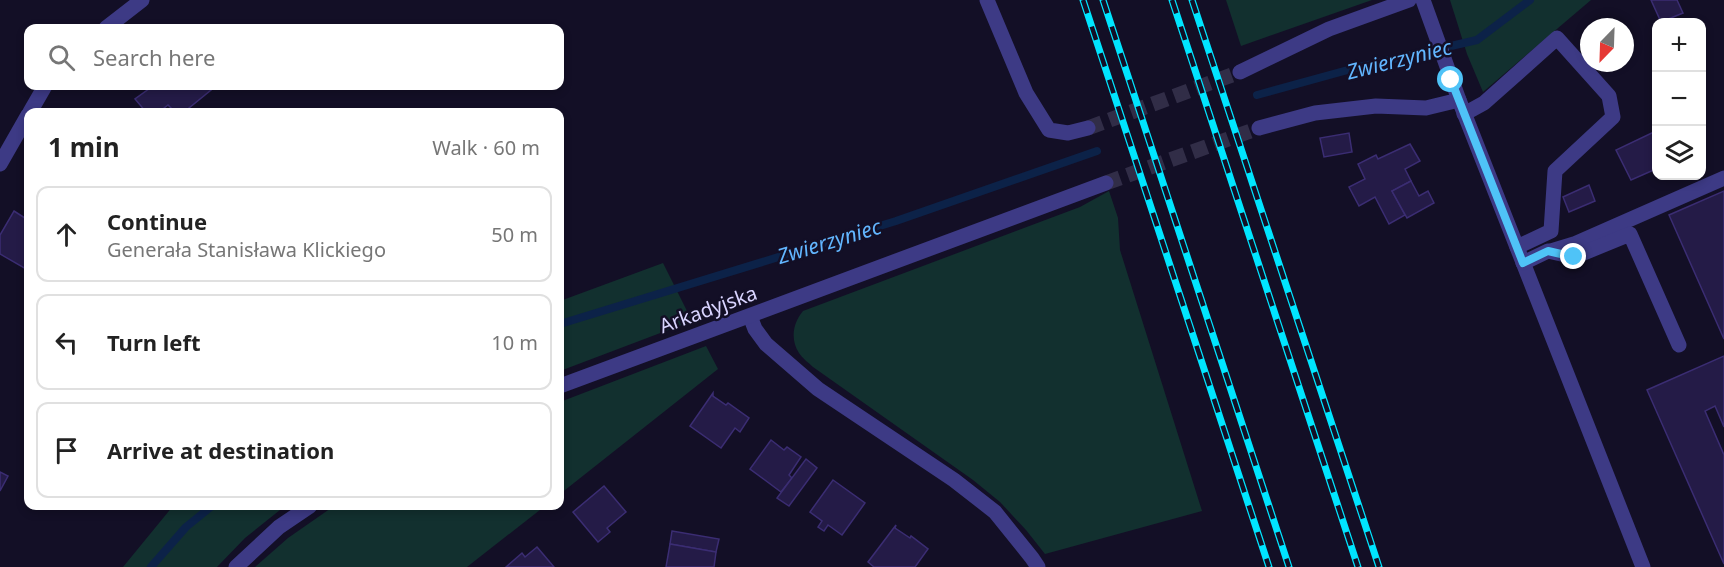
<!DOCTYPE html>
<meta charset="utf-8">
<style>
:root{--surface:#fff;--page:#f6f6f6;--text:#222;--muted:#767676;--line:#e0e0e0}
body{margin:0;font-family:"Noto Sans",sans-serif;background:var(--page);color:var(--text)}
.controls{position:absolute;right:18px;top:18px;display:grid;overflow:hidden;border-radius:12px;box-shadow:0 3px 9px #0003}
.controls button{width:54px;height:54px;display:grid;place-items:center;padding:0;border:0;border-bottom:2px solid var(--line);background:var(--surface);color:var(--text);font:30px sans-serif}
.compass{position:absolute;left:1580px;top:18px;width:54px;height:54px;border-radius:50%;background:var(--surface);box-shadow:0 3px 9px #0003;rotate:203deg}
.stop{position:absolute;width:18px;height:18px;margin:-14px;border:4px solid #4fc3f7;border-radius:50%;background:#fff}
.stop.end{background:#4fc3f7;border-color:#fff;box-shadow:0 2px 6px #0008}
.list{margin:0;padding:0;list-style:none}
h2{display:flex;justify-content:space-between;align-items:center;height:78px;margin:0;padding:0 24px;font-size:26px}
h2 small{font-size:20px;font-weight:400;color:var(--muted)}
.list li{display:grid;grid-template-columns:39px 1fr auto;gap:18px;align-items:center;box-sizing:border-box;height:96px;margin:0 12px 12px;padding:0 12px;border:2px solid var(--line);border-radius:12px}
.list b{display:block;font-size:22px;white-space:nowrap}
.list p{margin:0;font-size:20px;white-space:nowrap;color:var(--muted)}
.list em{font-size:20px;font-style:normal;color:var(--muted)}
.icon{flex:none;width:33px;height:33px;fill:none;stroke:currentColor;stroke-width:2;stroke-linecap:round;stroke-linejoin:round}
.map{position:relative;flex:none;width:1724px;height:567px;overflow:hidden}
.search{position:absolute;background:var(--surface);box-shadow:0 3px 9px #0003;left:24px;top:24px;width:540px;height:66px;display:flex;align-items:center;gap:15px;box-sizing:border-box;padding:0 21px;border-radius:12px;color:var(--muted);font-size:22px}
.panel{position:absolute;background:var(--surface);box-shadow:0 3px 9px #0003;left:24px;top:108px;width:540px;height:402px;border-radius:12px}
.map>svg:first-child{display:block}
.green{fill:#12302f}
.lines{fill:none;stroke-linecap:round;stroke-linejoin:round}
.stream{stroke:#0c2248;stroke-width:8}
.building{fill:#241b47;stroke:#3b2d73;stroke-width:1.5}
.minor-tunnel{stroke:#312d47;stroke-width:15;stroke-dasharray:15 8;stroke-linecap:butt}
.minor{stroke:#3d3a85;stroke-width:15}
.rail-casing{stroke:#00e5ff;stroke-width:7}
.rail{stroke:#130f26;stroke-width:4.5;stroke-dasharray:14;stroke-linecap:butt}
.route{stroke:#4fc3f7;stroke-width:8}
.labels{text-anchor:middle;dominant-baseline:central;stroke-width:5;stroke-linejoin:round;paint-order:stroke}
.street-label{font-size:20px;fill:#d9d4ff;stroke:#130f26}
.water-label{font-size:21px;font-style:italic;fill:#62b6ff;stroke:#130f26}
</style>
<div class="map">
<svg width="1724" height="567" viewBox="0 0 1724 567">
<rect width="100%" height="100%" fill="#130f26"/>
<g class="green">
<polygon points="1226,0 1372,0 1241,46"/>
<polygon points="1450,0 1591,0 1483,92 1467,54"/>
<path d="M1109 191 1118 218 1120 250 1202 511 1045 554 1026 530 1000 502 973 480 813 367C809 363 802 358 799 353 790 339 793 323 803 311L1080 207Z"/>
<polygon points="663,263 692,321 560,371 560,301"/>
<polygon points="706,346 718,369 560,494 560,402"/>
<polygon points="173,506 285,506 245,538 217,567 123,567"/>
<polygon points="334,506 545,506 467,567 255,567 288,538"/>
</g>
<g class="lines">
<g class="stream">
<polyline points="1257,95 1355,68 1477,40 1530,0"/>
<polyline points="560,324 896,221 1097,151"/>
<polyline points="151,567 186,527 212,506"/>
</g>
</g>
<g class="building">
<polygon points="1651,0 1677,0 1683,13 1661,22"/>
<polygon points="153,86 157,87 159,86 216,86 184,112 175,112 168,105 159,112 146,112 135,99"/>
<polygon points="1656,131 1656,169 1631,180 1616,150"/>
<polygon points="1349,133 1352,152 1324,157 1320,138"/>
<polygon points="1410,144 1420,161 1405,169 1411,181 1392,191 1405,215 1389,224 1375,197 1359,206 1349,187 1365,179 1358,164 1376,155 1378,159"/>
<polygon points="1411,181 1419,196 1428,191 1434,203 1407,218 1392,191"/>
<polygon points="1589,185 1595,201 1569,212 1563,197"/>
<polygon points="1724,191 1724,339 1669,215"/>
<polygon points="14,211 28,220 28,265 26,269 0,254 0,235"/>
<polygon points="1724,356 1724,427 1715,406 1705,411 1724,455 1724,564 1647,390"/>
<polygon points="713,393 713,396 726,405 728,403 749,418 740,432 735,428 721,448 690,426"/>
<polygon points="771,440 784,450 787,447 801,457 789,475 792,478 781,492 750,469"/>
<polygon points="806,459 817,468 789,506 777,498"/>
<polygon points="0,472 8,476 0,491"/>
<polygon points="833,480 865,503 842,535 828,525 824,531 818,527 822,521 810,512"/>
<polygon points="604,486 626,512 607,528 610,532 598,542 573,512"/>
<polygon points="896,525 895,528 910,538 911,536 928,549 915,567 874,567 868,562"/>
<polygon points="672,531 719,539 716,552 670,544"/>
<polygon points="670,544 716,552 714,567 666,567"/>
<polygon points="537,547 554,567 506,567 522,553 525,557"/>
</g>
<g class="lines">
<g class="minor-tunnel">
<polyline points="1088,128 1240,72"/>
<polyline points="1106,183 1259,128"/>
</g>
<g class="minor">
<polyline points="987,0 1026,93 1049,130 1068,133 1088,128"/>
<polyline points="1423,0 1459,100 1643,567"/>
<polyline points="106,28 142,0"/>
<polyline points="1240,72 1329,29 1409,0"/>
<polyline points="30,112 45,86"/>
<polyline points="1464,114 1484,103 1557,38 1609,96 1613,117 1555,171 1551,231 1517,247"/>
<polyline points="1259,128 1315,113 1376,106 1426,108 1459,100"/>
<polyline points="0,164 28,115"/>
<polyline points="1551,251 1574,244 1724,178"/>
<polyline points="1523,263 1548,251 1574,257 1630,234 1679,345"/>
<polyline points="750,316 755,329 766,344 818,389 954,480 995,512 1032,558 1038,567"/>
<polyline points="560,386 1106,183"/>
<polyline points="236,567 279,527 310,506"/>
</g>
<g class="rail-casing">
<g id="rail">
<polyline points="1083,0 1269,567"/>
<polyline points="1103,0 1289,567"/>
<polyline points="1172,0 1358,567"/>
<polyline points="1192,0 1379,567"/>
</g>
</g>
<use href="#rail" class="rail"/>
</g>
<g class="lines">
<polyline class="route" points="1451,80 1523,263 1548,251 1574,257"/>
</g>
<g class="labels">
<g class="street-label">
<text transform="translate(708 309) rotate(-20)">Arkadyjska</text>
</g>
<g class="water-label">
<text transform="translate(1399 59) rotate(-14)">Zwierzyniec</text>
<text transform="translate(829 241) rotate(-17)">Zwierzyniec</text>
</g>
</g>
</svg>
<div class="controls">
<button>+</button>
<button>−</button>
<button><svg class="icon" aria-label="layers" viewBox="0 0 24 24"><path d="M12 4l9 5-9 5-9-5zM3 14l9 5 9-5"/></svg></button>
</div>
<svg class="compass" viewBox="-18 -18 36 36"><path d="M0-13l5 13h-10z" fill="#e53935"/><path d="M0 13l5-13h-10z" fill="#767676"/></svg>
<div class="stop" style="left:1451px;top:80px"></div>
<div class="stop end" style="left:1574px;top:257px"></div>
<div class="search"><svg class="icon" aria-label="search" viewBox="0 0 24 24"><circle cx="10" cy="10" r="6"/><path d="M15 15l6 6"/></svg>Search here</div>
<section class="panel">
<h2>1 min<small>Walk · 60 m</small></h2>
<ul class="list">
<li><svg class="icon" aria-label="ahead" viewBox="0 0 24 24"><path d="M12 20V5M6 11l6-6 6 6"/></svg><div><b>Continue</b><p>Generała Stanisława Klickiego</p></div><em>50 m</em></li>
<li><svg class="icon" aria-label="left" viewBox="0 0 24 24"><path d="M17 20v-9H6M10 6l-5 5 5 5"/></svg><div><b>Turn left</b></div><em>10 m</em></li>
<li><svg class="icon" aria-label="arrive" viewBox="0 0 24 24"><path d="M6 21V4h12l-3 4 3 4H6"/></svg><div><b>Arrive at destination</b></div></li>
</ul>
</section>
</div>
